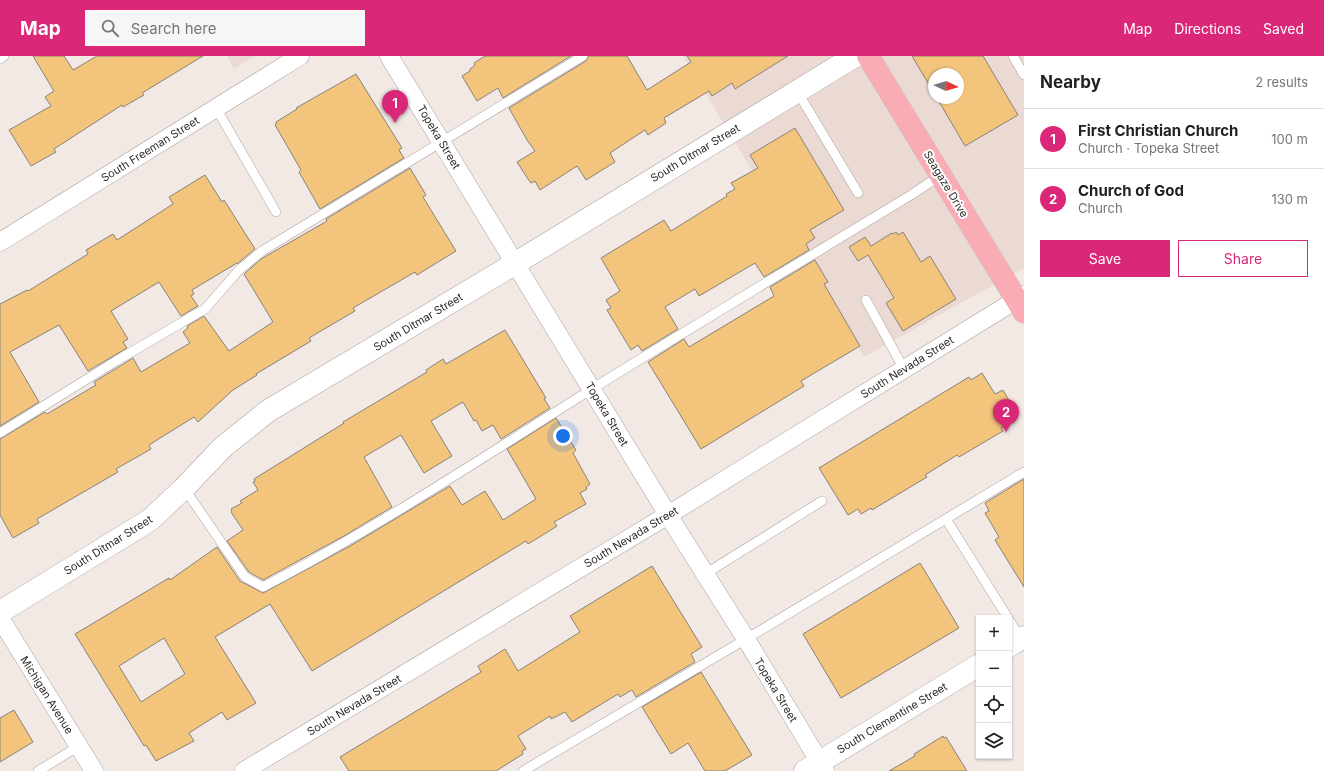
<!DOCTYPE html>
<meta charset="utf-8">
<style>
:root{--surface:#fff;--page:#f6f6f6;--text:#222;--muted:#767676;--line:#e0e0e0;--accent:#db2777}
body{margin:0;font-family:Inter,sans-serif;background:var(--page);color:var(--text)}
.controls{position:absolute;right:12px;bottom:12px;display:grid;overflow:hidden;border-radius:0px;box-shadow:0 1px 3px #0004}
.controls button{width:36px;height:36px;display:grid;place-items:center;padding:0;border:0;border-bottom:1px solid var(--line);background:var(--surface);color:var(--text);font:20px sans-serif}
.compass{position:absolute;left:928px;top:12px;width:36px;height:36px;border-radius:50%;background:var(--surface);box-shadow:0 1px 3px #0004;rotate:94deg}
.you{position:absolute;left:563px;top:380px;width:14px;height:14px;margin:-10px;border:3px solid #fff;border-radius:50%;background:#1a73e8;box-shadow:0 0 0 6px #1a73e833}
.badge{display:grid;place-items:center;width:26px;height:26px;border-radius:50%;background:var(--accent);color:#fff;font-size:13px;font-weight:700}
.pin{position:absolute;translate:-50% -33px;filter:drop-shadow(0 1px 2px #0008)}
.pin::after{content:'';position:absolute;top:21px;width:14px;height:12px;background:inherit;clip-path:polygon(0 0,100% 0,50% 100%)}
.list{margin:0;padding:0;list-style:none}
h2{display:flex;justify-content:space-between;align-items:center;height:52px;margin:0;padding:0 16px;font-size:17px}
h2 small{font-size:13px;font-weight:400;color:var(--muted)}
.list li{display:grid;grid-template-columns:26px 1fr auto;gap:12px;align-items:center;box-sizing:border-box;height:60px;padding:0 16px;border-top:1px solid var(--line)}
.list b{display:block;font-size:15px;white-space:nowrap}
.list p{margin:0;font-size:13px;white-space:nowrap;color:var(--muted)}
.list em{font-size:13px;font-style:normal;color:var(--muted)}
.actions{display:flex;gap:8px;padding:12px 16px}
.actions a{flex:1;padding:9px 0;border:1px solid var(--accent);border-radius:0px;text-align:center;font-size:14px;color:var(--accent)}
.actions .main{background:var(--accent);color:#fff}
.icon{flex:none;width:22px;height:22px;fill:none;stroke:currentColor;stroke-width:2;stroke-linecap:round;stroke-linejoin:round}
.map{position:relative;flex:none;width:1024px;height:715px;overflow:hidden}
header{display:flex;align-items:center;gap:24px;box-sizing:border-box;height:56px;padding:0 20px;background:var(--accent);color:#fff}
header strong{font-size:19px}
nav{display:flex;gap:22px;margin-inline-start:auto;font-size:14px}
.search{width:280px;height:36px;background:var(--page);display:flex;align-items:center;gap:10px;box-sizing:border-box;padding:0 14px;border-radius:0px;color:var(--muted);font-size:15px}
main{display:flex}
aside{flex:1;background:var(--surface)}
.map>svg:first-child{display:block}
.built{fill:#ebdad3;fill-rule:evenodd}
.building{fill:#f3c47c;stroke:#87827b;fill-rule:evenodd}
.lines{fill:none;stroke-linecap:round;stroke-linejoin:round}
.lane-casing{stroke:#ada4a0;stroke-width:10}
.street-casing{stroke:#ada4a0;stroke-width:19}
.secondary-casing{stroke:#ada4a0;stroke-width:23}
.primary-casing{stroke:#c9c8c8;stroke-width:23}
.lane{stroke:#fff;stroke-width:9}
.street{stroke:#fff;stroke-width:18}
.secondary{stroke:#fff;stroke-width:22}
.primary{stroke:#f9acb3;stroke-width:22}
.labels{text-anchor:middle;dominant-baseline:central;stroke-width:4;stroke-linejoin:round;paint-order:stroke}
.street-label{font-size:11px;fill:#2f2b2a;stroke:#fff}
</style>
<header>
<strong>Map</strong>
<div class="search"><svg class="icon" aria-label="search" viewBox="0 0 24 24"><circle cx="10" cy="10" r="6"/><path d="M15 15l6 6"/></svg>Search here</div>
<nav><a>Map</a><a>Directions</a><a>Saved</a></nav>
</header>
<main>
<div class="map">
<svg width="1024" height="715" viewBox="0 0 1024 715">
<rect width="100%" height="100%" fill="#f2e9e5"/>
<g class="built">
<polygon points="227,0 255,0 234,13"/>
<path d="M683 0H1024V212L864 301ZM934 18H958V42H934Z"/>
</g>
<g class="building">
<polygon points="33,0 64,0 73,14 97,0 203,0 142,37 144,39 123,51 122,49 54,93 56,96 31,110 9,74 51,50 45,41 54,35"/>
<polygon points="485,0 571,0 503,42 498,32 477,45 462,20 470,15 470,13 475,9 474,7"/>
<polygon points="589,0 627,0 647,34 691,6 687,0 788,0 735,33 732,27 712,40 709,35 664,62 666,67 648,79 645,74 610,97 615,106 586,124 577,110 540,134 535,125 531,127 528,123 517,106 535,95 527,84 509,52 586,5"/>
<polygon points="912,0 983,0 1018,59 965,90 937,42 958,42 958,18 934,18 934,37"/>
<polygon points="356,18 402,92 399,94 404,102 320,153 299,116 301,114 275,69 276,68 276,66 297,53 296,52"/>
<polygon points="795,72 844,154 810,174 815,182 806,188 809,194 764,221 755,207 699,240 695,233 665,251 678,273 642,295 638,289 631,294 607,254 611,252 606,244 620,235 601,202 664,164 671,175 727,140 726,138 735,133 731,127 758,112 750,99"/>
<polygon points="410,112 426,139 423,141 456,195 417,219 415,216 353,252 355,255 309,282 311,285 256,318 257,319 233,334 198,366 194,361 149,389 151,393 116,413 118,416 37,463 39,467 13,482 0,459 0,383 45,356 47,358 96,329 94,326 133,302 141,316 190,287 183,276 188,272 187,270 204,260 229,295 273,266 244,218 261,203 327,165 326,163"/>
<polygon points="205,119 222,146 224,144 255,193 237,208 237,207 192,234 194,238 191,240 198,250 181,260 159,226 111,255 128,283 123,286 127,292 88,315 59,269 10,296 39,346 0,370 0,248 27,234 28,235 88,198 86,194 113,178 117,184 173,148 169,141"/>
<polygon points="896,176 898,179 903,176 921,206 930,200 956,243 903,275 886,247 894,242 868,199 858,205 849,191 865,181 871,190 892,177 893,178"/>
<polygon points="815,204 828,226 824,228 860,290 801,325 804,330 701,393 648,306 684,283 689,291 774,240 770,231"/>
<polygon points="505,274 546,342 544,343 550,352 501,383 493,369 482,375 476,364 474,365 463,346 431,365 452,400 424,417 401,379 364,401 392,451 344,480 263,524 249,516 227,485 243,474 231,456 232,455 231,453 242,447 240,445 258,434 253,426 255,425 254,423 344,367 343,366 427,316 426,314 443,303 446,308"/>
<polygon points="982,317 995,338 1003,334 1015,355 1008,359 1012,366 1001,372 1003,375 959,401 957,399 925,419 927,421 872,454 871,452 861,458 858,453 848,459 819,412 969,321 971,324"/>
<path d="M556 362 576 394 573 397 590 428 586 431 587 433 580 437 586 448 554 466 557 470 546 477 528 488 526 485 312 615 270 548 215 581 256 647 227 664 222 656 189 677 194 685 156 705 146 689 144 690 75 578 169 522 170 524 217 491 240 525 263 537 350 490 450 430 462 449 485 435 503 464 536 443 507 393ZM164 582 185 618 141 646 119 610Z"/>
<polygon points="1024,423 1024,531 995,484 999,481 985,457 989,455 985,447"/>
<polygon points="920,507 959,572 841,642 803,578"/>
<polygon points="652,510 702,591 691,598 695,606 636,641 632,634 620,641 618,638 572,666 565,656 551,663 550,660 518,680 526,693 522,695 523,698 496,715 349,715 340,701 481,616 478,610 505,593 518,615 580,576 570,560"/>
<polygon points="701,616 752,699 725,715 705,715 688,687 671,698 642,651"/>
<polygon points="14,654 33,686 0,706 0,662"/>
<polygon points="943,680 944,682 946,681 967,715 889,715 915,700 914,698"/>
</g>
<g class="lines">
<g class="lane-casing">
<g id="lane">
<polyline points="1013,0 1024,19"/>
<polyline points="0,3 4,0"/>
<polyline points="797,35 858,137"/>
<polyline points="216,52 276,156"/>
<polyline points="866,244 904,313"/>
<polyline points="0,377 116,305 205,253 239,214 262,195 583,0"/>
<path d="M184 432 245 521 263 531C377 472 483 401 592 333 698 267 804 204 911 139L941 119"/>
<polyline points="946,463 1008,562"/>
<polyline points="705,518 822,445"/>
<polyline points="1009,564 1021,583"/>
<polyline points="38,715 79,690"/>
<polyline points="523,715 746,583 1024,416"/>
</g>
</g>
<g class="street-casing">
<g id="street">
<polyline points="389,0 668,459 746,583 825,715"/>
<polyline points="0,186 300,0"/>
<polyline points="0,562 94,715"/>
<polyline points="244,715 668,459 1024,239"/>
</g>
</g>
<g class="secondary-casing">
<g id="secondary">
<polyline points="0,556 150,464 184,432 223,391 268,355 516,207 855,0"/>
<polyline points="1009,590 1024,581"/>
<polyline points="805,715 979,609"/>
</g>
</g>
<g class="primary-casing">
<polyline id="primary" points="868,0 1024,256"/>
</g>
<use href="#lane" class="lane"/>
<use href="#street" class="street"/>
<use href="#secondary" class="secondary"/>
<use href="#primary" class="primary"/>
</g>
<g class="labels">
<g class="street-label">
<text transform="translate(439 81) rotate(59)">Topeka Street</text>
<text transform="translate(150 93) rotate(-32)">South Freeman Street</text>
<text transform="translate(695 97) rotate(-31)">South Ditmar Street</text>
<text transform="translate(946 128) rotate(59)">Seagaze Drive</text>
<text transform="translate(418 266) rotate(-31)">South Ditmar Street</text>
<text transform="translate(907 311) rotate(-32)">South Nevada Street</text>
<text transform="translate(607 358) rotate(59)">Topeka Street</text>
<text transform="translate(631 481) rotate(-31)">South Nevada Street</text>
<text transform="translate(108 489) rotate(-32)">South Ditmar Street</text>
<text transform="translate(776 634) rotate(59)">Topeka Street</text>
<text transform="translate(47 639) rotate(58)">Michigan Avenue</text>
<text transform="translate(354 649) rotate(-31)">South Nevada Street</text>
<text transform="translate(892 662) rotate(-31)">South Clementine Street</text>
</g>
</g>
</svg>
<div class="controls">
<button>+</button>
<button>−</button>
<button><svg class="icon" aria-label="locate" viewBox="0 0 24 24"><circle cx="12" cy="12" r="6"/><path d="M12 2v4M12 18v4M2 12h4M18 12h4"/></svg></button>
<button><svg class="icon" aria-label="layers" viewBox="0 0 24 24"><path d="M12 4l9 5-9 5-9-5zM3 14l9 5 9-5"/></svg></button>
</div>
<svg class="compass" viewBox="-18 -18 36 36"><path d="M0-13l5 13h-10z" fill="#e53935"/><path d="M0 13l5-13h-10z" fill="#767676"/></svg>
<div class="you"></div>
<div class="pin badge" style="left:395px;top:67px">1</div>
<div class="pin badge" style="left:1006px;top:376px">2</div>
</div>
<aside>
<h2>Nearby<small>2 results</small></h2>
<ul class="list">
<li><span class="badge">1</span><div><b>First Christian Church</b><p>Church · Topeka Street</p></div><em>100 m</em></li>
<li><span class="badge">2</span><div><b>Church of God</b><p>Church</p></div><em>130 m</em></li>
</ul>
<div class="actions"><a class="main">Save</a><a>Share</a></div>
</aside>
</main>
